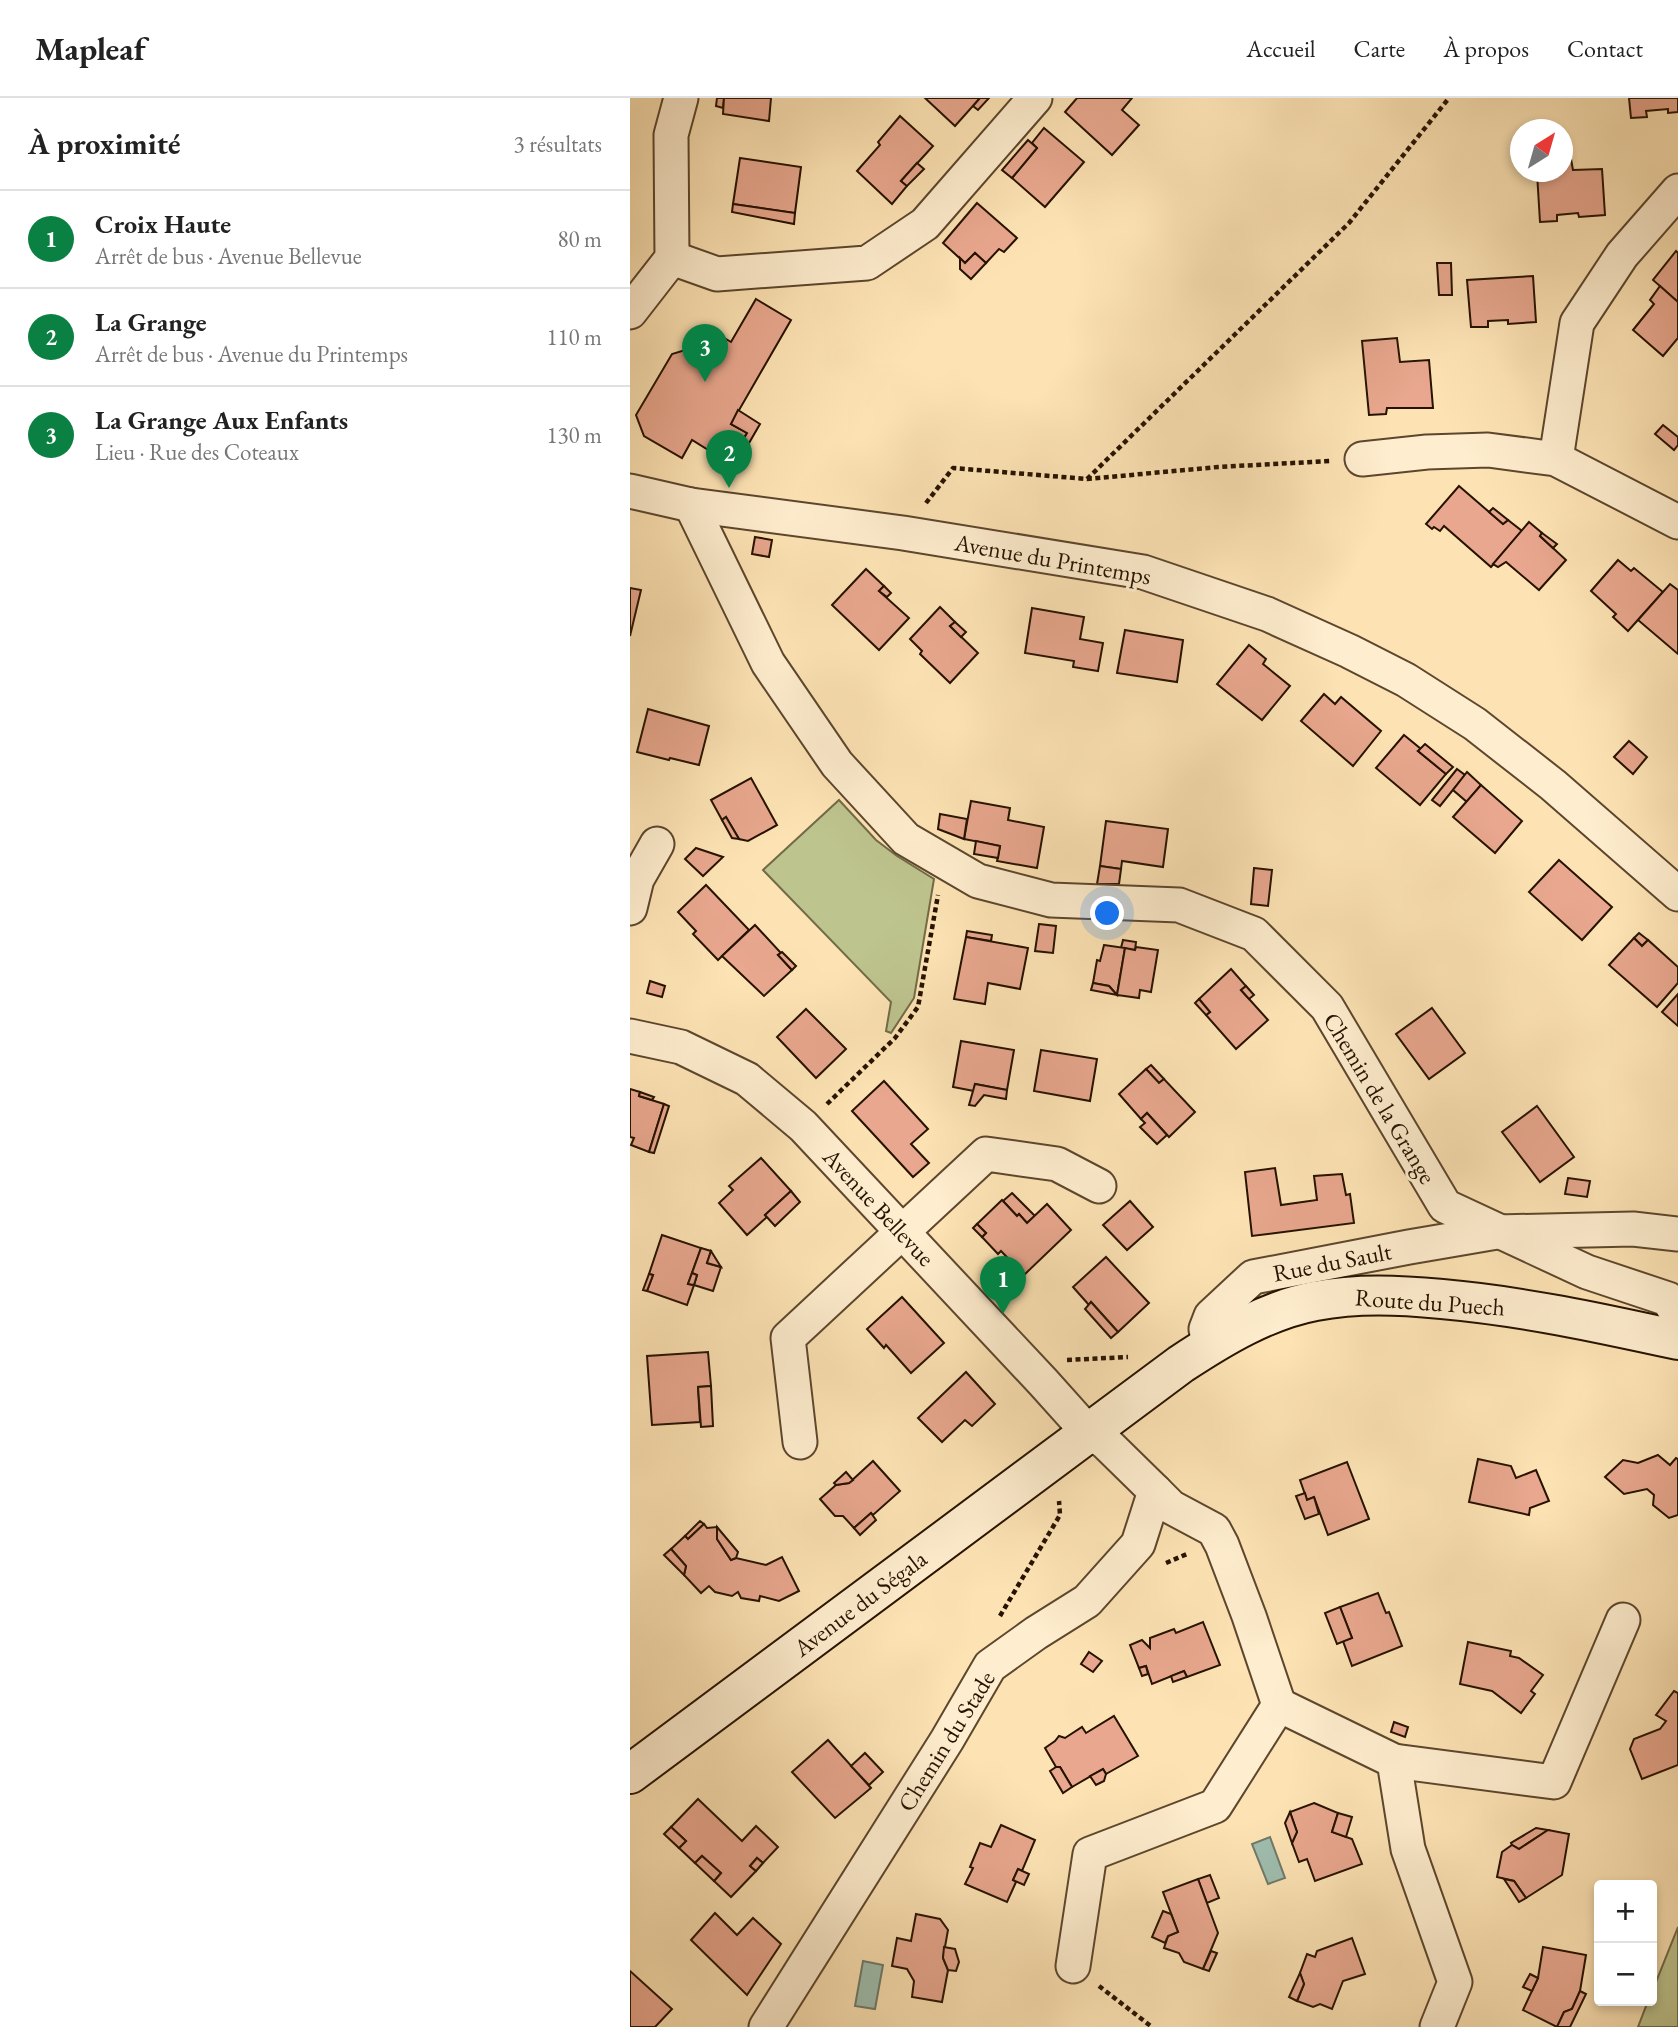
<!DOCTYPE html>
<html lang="fr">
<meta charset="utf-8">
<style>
:root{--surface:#fff;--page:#f6f6f6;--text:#222;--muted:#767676;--line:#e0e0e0;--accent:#0b8043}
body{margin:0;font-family:"EB Garamond",serif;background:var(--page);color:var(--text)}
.controls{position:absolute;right:21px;bottom:21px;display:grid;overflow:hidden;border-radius:7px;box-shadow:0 4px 10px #0003}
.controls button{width:63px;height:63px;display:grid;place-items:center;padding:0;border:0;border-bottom:2px solid var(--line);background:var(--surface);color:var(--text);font:35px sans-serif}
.compass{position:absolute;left:880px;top:21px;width:63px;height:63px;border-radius:50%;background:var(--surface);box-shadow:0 4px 10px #0003;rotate:37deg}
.you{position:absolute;left:478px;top:816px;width:24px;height:24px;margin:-18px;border:5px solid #fff;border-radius:50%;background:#1a73e8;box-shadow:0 0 0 10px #1a73e833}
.badge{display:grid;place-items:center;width:46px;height:46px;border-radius:50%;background:var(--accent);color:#fff;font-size:23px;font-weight:700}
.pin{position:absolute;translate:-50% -58px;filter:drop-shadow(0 2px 4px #0008)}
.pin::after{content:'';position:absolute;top:37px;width:24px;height:21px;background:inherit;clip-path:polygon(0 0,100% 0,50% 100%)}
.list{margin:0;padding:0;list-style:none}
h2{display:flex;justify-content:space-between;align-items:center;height:91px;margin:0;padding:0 28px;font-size:30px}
h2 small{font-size:23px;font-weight:400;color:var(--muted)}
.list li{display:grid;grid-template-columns:46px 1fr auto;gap:21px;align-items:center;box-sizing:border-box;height:98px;padding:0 28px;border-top:2px solid var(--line)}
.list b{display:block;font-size:26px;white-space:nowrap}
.list p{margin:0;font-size:23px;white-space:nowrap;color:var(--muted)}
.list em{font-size:23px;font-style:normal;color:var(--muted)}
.map{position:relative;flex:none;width:1048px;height:1929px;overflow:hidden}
header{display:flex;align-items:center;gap:42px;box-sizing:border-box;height:98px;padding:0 35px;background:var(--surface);border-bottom:2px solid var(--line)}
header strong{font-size:33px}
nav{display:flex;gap:38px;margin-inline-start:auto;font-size:24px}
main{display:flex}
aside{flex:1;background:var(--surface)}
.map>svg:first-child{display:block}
.green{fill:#bec48e;stroke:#726b47;stroke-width:2}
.water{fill:#9fbeb0;stroke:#6f796a;stroke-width:2}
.building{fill:#e8a78e;stroke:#261200;stroke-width:2}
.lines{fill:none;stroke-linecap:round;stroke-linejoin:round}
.street-casing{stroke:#5c462d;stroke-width:37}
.secondary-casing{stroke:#261200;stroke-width:42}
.path{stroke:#261200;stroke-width:4.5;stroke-dasharray:5 3.5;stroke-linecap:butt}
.street{stroke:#feedce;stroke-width:33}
.secondary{stroke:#feedce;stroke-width:38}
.labels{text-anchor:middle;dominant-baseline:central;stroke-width:6;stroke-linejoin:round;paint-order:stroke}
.street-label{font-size:24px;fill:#261200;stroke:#feedce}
</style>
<header>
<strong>Mapleaf</strong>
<nav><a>Accueil</a><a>Carte</a><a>À propos</a><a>Contact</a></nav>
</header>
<main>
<aside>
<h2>À proximité<small>3 résultats</small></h2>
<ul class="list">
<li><span class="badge">1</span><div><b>Croix Haute</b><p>Arrêt de bus · Avenue Bellevue</p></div><em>80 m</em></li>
<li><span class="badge">2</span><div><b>La Grange</b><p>Arrêt de bus · Avenue du Printemps</p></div><em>110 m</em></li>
<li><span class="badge">3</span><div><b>La Grange Aux Enfants</b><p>Lieu · Rue des Coteaux</p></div><em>130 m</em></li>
</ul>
</aside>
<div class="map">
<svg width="1048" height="1929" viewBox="0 0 1048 1929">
<rect width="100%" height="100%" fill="#fde3b4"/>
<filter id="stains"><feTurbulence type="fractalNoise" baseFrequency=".00286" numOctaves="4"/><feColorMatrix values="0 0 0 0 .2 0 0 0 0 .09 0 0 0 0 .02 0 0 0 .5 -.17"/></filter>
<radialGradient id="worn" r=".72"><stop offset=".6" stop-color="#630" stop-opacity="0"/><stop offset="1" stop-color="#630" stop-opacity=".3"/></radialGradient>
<g class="green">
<polygon points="209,702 246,742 267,758 304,781 284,900 261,935 256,933 261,904 133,772"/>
<polygon points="1048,1829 1048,1929 1008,1929 1018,1903 1022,1903 1022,1894"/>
</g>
<g class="water">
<polygon points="640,1739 655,1780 638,1786 622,1746"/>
<polygon points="233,1863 253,1867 245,1911 225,1908"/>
</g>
<g class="building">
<polygon points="87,0 94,0 93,10 86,8"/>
<polygon points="94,0 141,0 139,23 93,16"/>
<polygon points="295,0 350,0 325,28"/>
<polygon points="350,0 359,0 348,12 343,8"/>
<polygon points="447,0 502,0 492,12 509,27 482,57 435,14"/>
<polygon points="999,0 1048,0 1048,14 1038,15 1038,11 1016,13 1017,19 1001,20"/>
<polygon points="270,18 303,48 271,83 277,88 262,106 227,73 250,47 248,44"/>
<polygon points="414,30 454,64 415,109 382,80 407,50 402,45"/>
<polygon points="398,42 407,50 382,80 372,72"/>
<polygon points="110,60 171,69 165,115 103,106"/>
<polygon points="932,61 941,61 943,72 972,71 975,117 949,119 948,115 927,117 927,123 910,124 907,75 932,74"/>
<polygon points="287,65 294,71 277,88 271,83"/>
<polygon points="347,105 387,140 374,154 369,151 356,165 345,155 335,165 313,145"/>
<polygon points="103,106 165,115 164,126 102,114"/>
<polygon points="1046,153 1048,155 1048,204 1023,182"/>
<polygon points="345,155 356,165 341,181 330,171 330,160 335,165"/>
<polygon points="807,165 821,165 822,197 809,197"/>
<polygon points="903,178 906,224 878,226 878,222 858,223 858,229 841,229 837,182"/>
<polygon points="1030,188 1048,204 1048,240 1033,258 1003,232 1024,206 1020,202"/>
<polygon points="126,201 161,222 101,326 117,335 102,360 85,352 83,355 62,342 52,360 14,338 6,317 42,256 62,250 74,228 101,244"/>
<polygon points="767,240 770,264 799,262 803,310 757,310 756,316 739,317 732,243"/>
<polygon points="108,312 130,326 108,364 102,360 117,335 101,326"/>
<polygon points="1033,327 1048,339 1048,347 1044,352 1025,336"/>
<polygon points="829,388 873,426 878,422 892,433 861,469 814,428 810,433 804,429 802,431 796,426"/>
<polygon points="863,410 878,422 873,426 859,414"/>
<polygon points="899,424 912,435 910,438 936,462 909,492 876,464 868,469 863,466"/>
<polygon points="912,435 927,446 923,450 910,438"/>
<polygon points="125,439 142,442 139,459 122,456"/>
<polygon points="988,462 1001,473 1004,470 1033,494 998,533 983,519 986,516 961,493"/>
<polygon points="236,471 254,488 249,493 279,520 249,552 202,507"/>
<polygon points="1040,486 1048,492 1048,556 1008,522"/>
<polygon points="254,488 261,495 257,499 249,493"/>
<polygon points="0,490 11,492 0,538"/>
<polygon points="310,509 325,524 320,528 348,555 320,585 290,556 292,553 280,541"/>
<polygon points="402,510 454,519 450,541 473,545 468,573 443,569 444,563 395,555"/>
<polygon points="325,524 336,534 331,539 320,528"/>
<polygon points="495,532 553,542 547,584 487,575"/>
<polygon points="619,547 636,561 633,566 660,588 632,622 587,586"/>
<polygon points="694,596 705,606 711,599 751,633 723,668 671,623"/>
<polygon points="18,611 79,628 69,667 40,660 39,662 7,654"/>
<polygon points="774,637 791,651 788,653 816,676 790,707 746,670"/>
<polygon points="999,643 1017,659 1003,676 984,659"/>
<polygon points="795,646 823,669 816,676 788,653"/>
<polygon points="827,671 835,677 810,708 802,702"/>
<polygon points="837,674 851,687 837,704 823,692"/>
<polygon points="121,680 147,727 118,743 109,741 96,719 92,722 81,702"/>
<polygon points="851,687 892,723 865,755 823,719"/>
<polygon points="341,703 380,710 378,722 414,729 407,770 367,763 370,748 334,741"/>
<polygon points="310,716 337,721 334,741 308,731"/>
<polygon points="96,719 109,741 102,740 92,722"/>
<polygon points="476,723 538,731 533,769 492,763 491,771 470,768"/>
<polygon points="346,743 370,748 368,760 344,756"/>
<polygon points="66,750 93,759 73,778 55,761"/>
<polygon points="929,762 982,809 952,842 899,794"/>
<polygon points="470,768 491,771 489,786 467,786"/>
<polygon points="624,770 642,772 638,808 621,806"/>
<polygon points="76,787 119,832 88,862 63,836 66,833 48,814"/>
<polygon points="409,826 426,828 423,855 405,853"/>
<polygon points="125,827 151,855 148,857 162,872 134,898 92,858"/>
<polygon points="337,833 362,837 361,843 336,839"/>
<polygon points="1009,835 1018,842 1012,848 1004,840"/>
<polygon points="336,839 398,850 390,891 358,885 355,906 324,901"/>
<polygon points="1004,840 1012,848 1018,842 1048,869 1048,885 1027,909 979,867"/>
<polygon points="493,842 506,844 505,852 491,850"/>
<polygon points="474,847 495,850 487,897 479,888 463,885 467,862 470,863"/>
<polygon points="506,849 528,852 521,894 510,892 509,900 487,897 495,850 505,852"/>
<polygon points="152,854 166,868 162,872 148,857"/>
<polygon points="601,871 616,888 611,892 638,922 606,951 576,917 580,914 569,901"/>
<polygon points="20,883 35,888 32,899 17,895"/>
<polygon points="463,885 479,888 487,897 461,892"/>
<polygon points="616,888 624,897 619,901 611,892"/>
<polygon points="1048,896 1048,928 1032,914"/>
<polygon points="569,901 580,914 576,917 565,905"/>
<polygon points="802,910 835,955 799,981 766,936"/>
<polygon points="176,911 216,951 186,980 147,939"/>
<polygon points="331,943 384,952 377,992 345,986 344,993 323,989"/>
<polygon points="411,952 467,961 460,1003 404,993"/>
<polygon points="521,967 534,981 529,985 516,971"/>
<polygon points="516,971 529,985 534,981 565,1014 539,1039 517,1015 511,1021 489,996"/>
<polygon points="254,983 298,1031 281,1046 299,1065 283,1079 222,1013"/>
<polygon points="345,986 377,992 376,1001 354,997 345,1008 339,1007"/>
<polygon points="0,991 10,994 9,998 34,1006 19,1054 1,1047 4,1040 0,1039"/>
<polygon points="10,994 24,999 22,1002 9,998"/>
<polygon points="34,1006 39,1008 24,1055 19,1054"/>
<polygon points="907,1008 944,1059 910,1084 872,1034"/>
<polygon points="517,1015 537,1037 527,1046 510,1029 515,1025 511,1021"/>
<polygon points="131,1060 161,1093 135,1117 137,1119 117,1137 89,1105 103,1092 99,1088"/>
<polygon points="645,1070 651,1107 687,1102 684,1078 712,1076 716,1097 720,1096 724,1125 622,1138 615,1074"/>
<polygon points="938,1080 960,1083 957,1099 935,1096"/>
<polygon points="161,1093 170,1104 145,1128 135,1117"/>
<polygon points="382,1095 405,1118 397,1125 389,1116 387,1118 373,1103"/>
<polygon points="372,1102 387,1118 389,1116 397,1125 417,1106 441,1132 394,1177 371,1153 368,1156 352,1139 356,1135 347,1126"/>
<polygon points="500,1103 523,1129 497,1152 473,1127"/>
<polygon points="347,1126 356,1135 352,1139 343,1130"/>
<polygon points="32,1137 71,1150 58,1186 64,1187 57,1207 17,1193 23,1177 19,1176"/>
<polygon points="71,1150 81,1153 77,1165 91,1169 83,1193 64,1187 67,1177 62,1175"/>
<polygon points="81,1153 91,1169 77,1165"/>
<polygon points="476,1159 519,1205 488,1234 461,1204 459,1207 443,1189"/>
<polygon points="62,1175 67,1177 64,1187 58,1186"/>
<polygon points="19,1176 23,1177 17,1193 13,1192"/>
<polygon points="272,1199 314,1245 281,1275 256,1247 254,1250 237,1231"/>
<polygon points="461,1204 488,1234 481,1240 455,1211"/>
<polygon points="78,1254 81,1288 68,1289 70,1324 22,1327 17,1258"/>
<polygon points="336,1274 365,1306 342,1328 335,1322 312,1344 288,1320"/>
<polygon points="81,1288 83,1328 71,1329 68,1289"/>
<polygon points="1028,1357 1040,1367 1046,1360 1048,1361 1048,1417 1039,1420 1023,1407 1024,1397 1017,1391 994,1396 975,1379 993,1362 1008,1365"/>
<polygon points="848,1361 881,1368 886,1380 906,1372 919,1403 900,1410 899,1417 839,1404"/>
<polygon points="243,1363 270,1393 243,1417 241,1415 224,1430 213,1418 205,1418 190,1401 206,1387 219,1385"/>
<polygon points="717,1364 739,1421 698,1437 684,1399 677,1402 670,1382"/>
<polygon points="216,1374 223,1382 219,1385 206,1387 204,1385"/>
<polygon points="675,1395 677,1402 684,1399 689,1416 675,1421 666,1398"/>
<polygon points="241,1415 246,1422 230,1437 224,1430"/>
<polygon points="70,1423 74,1426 58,1441 55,1438"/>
<polygon points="74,1426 77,1430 87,1429 87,1441 101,1462 106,1460 136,1467 152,1459 169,1493 149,1503 130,1498 129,1503 111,1500 108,1494 102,1498 85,1494 79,1488 71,1495 54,1477 56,1468 41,1451 55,1438 58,1441"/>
<polygon points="87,1429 108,1454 106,1460 101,1462 87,1441"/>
<polygon points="41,1451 56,1468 54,1477 34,1457"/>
<polygon points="748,1495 756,1515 759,1514 772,1548 722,1568 713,1543 722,1540 710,1509"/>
<polygon points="710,1509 722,1540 707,1546 695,1515"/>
<polygon points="573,1524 590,1567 557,1579 554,1573 522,1586 516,1568 509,1570 500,1547 512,1542 520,1550 520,1540 544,1531 546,1535"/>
<polygon points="838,1544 881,1553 880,1558 889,1560 913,1577 901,1593 905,1596 891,1615 862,1593 830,1586"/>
<polygon points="459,1554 472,1563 463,1574 451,1566"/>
<polygon points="516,1568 518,1576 512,1578 509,1570"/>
<polygon points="554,1573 557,1579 543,1584 541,1578"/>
<polygon points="1044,1593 1048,1595 1048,1667 1012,1681 1000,1651 1004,1641 1030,1631 1036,1623 1026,1617"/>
<polygon points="484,1618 508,1658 476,1676 473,1671 442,1689 430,1669 426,1669 415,1650 425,1643 429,1638 435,1640 452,1629 456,1635"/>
<polygon points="764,1624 778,1629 775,1639 761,1634"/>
<polygon points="198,1642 241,1690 205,1720 162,1674"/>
<polygon points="235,1655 253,1674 239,1687 221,1668"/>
<polygon points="426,1669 430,1669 442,1689 433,1695 420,1673"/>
<polygon points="473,1671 476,1676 474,1683 466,1687 460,1678"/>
<polygon points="68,1701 112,1743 126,1728 148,1749 133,1765 127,1760 120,1768 126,1773 101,1799 84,1783 91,1775 72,1758 65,1765 49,1750 56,1743 41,1729"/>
<polygon points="684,1705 708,1715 702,1734 722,1741 732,1766 685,1783 677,1761 669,1764 662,1745 667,1734 660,1714"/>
<polygon points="660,1714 667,1734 662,1745 655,1725"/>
<polygon points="708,1715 722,1719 716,1739 702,1734"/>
<polygon points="371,1727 405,1742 392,1773 388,1771 383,1782 386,1784 377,1804 335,1786 343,1770 340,1769 350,1745 361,1749"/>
<polygon points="41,1729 56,1743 49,1750 34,1736"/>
<polygon points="906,1730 918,1732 889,1751 882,1747 881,1745"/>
<polygon points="918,1732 939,1736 932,1777 896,1800 884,1783 867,1779 872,1754 882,1747 889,1751"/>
<polygon points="72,1758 91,1775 84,1783 65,1765"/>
<polygon points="127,1760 133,1765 126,1773 120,1768"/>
<polygon points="388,1771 399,1776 394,1787 383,1782"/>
<polygon points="580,1777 589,1800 577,1805 568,1781"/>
<polygon points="568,1781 588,1835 573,1871 554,1864 549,1855 534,1850 538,1838 548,1834 533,1794"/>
<polygon points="874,1781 884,1783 896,1800 889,1804"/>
<polygon points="533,1813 541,1816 548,1834 538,1838 535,1845 522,1839"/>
<polygon points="85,1815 107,1837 123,1820 151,1846 117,1897 61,1842"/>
<polygon points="286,1816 310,1821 318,1832 313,1860 318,1872 312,1904 282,1899 284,1883 277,1871 262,1868 267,1840 281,1843"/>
<polygon points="722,1840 735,1876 713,1883 702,1911 690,1906 683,1909 667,1903 674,1886 670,1875 677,1856 685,1859 687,1853"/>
<polygon points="314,1849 325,1851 329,1864 326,1873 318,1872 313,1860"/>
<polygon points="913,1849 956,1857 950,1893 942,1911 934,1914 927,1929 893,1912 908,1880"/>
<polygon points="581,1853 587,1855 579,1873 573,1871"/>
<polygon points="0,1873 42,1911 25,1929 0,1929"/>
<polygon points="670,1875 674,1886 667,1903 659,1899"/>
<polygon points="900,1876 908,1880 902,1893 893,1889"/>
<polygon points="950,1893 956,1896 940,1929 927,1929 934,1914 942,1911"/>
</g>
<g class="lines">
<g class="street-casing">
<g id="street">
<polyline points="42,160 87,176 237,165 295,126 405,0"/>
<polyline points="0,214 42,160 41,37 51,0"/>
<polyline points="732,361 797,354 858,352 926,361 1048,424"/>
<polyline points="926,361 947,225 992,157 1048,93"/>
<polyline points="0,393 61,407 273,435 513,474 637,516 719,553 776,582 845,626 923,687 1048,796"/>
<polyline points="61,407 138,565 207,666 276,741 348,783 421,802 549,807 624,836 697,909 815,1108 957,1174 1038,1201 1048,1218"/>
<polyline points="0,810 7,781 27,746"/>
<polyline points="0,938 51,949 117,981 173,1028 413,1284 448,1323 461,1335 475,1344 525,1393 508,1446 457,1503 406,1535 360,1568 317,1642 136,1929"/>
<polyline points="579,1247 576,1231 581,1218 623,1179 779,1149 867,1134 1003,1131 1048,1136"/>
<polyline points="170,1344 158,1240 356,1056 427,1066 469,1088"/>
<polyline points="649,1607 764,1663 778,1751 825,1884 807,1929"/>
<polyline points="764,1663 924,1684 993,1522"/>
<polyline points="443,1868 460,1756 585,1708 649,1607 619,1518 592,1447 584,1432 541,1409 525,1393"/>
</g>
</g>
<g class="secondary-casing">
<path id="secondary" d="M0 1676 551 1266C592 1239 637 1212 685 1203 728 1195 769 1197 812 1201 892 1208 970 1225 1048 1242"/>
</g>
<g class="path">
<polyline points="457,381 719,125 819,0"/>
<polyline points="296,405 323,370 457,381 588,369 700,363"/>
<polyline points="197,1006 265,940 288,909 308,797"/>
<polyline points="437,1262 498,1259"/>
<polyline points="536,1465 557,1456"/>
<polyline points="370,1518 430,1417 429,1403"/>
<polyline points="469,1888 522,1929"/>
</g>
<use href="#street" class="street"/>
<use href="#secondary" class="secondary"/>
</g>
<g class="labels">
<g class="street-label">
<text transform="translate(423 461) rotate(10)">Avenue du Printemps</text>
<text transform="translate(750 1000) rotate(59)">Chemin de la Grange</text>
<text transform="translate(249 1109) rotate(47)">Avenue Bellevue</text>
<text transform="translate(702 1164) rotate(-11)">Rue du Sault</text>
<text transform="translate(800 1204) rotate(4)">Route du Puech</text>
<text transform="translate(230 1505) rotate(-37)">Avenue du Ségala</text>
<text transform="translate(316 1643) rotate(-58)">Chemin du Stade</text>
</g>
</g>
<rect width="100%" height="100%" filter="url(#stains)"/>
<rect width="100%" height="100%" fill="url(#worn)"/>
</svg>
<div class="controls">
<button>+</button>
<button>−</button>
</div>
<svg class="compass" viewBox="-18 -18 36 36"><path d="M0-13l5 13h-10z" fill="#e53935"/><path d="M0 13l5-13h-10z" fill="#767676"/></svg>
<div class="you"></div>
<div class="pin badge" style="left:373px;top:1216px">1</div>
<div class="pin badge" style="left:99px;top:390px">2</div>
<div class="pin badge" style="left:75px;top:284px">3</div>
</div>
</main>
